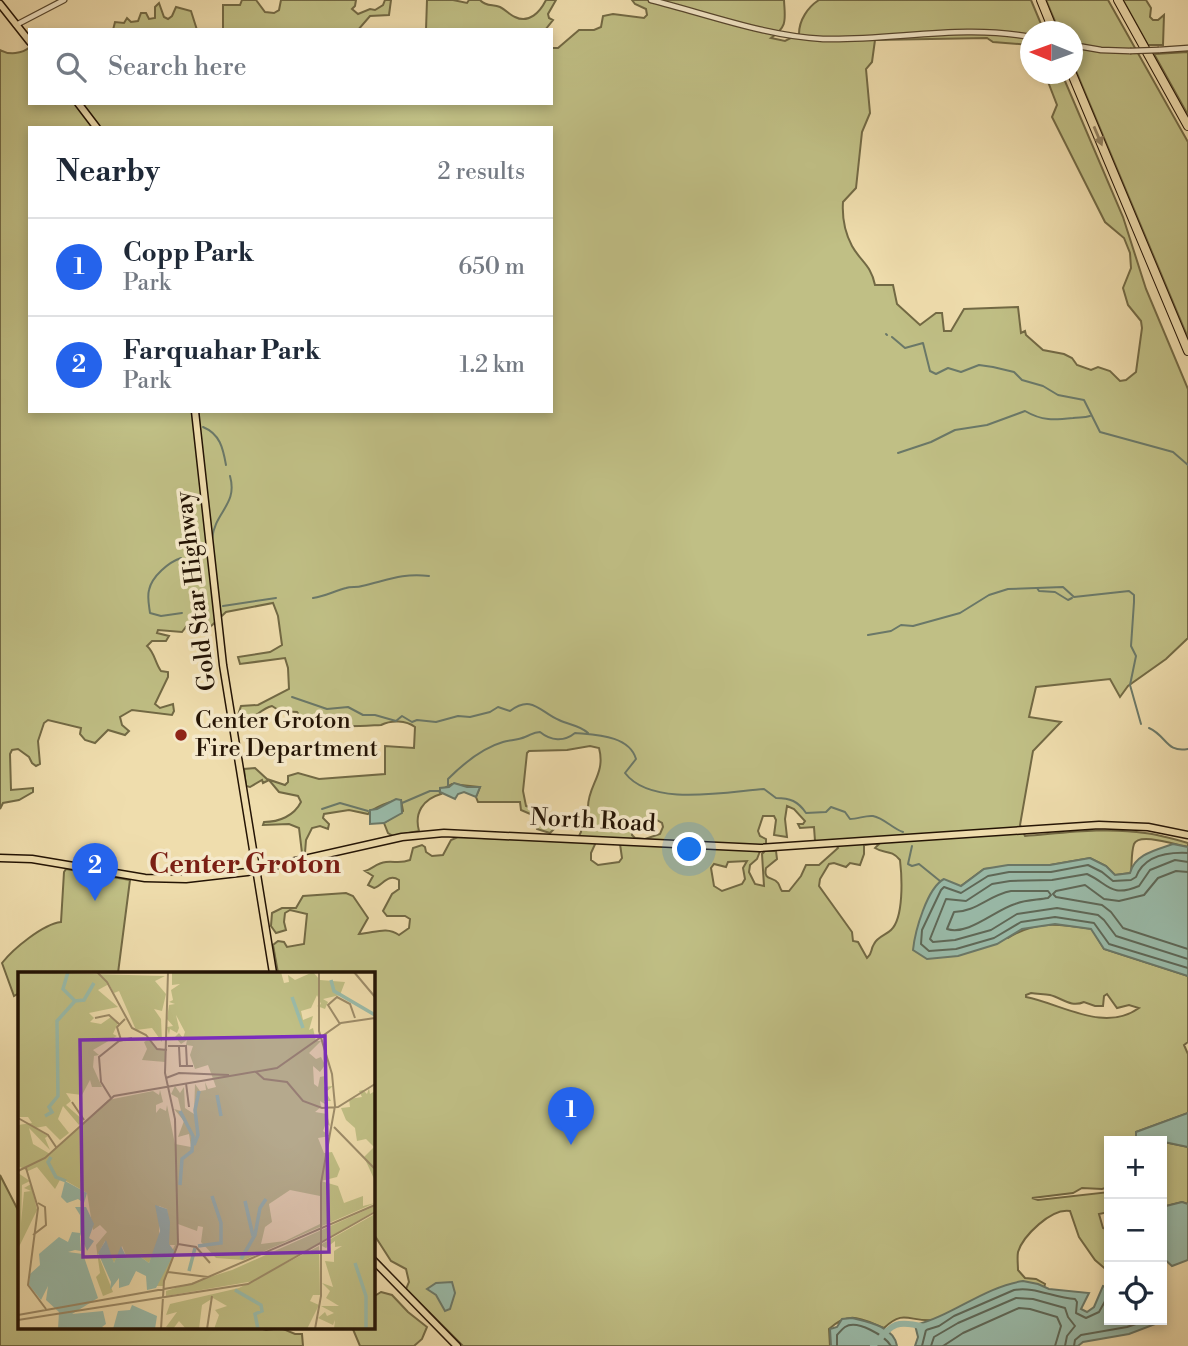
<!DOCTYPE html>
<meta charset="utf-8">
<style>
:root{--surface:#fff;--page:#f6f6f7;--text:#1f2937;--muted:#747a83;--line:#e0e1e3;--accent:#2563eb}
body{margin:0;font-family:"Libre Bodoni",serif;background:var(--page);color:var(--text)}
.controls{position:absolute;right:21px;bottom:21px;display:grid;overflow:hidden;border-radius:0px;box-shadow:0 4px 10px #0003}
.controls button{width:63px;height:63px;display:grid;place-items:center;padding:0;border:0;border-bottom:2px solid var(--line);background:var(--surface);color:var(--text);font:35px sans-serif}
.compass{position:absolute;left:1020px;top:21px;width:63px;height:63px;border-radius:50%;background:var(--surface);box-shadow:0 4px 10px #0003;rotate:271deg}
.you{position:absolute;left:690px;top:850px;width:24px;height:24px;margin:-18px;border:5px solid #fff;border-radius:50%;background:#1a73e8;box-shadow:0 0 0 10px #1a73e833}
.badge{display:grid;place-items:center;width:46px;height:46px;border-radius:50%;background:var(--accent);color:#fff;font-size:23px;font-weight:700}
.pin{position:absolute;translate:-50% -58px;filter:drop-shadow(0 2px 4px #0008)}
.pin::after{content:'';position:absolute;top:37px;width:24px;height:21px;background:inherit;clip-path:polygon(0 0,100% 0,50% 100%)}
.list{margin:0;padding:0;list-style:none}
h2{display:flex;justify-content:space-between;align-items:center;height:91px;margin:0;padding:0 28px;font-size:30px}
h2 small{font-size:23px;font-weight:400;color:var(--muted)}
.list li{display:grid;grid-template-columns:46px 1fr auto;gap:21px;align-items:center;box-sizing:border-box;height:98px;padding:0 28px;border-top:2px solid var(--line)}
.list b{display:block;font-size:26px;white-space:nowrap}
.list p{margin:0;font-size:23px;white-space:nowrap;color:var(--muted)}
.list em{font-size:23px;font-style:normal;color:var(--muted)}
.icon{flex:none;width:38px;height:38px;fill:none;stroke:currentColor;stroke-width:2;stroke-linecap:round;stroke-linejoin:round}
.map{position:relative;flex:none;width:1188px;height:1346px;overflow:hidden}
.search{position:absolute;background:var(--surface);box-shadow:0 4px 10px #0003;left:28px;top:28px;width:525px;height:77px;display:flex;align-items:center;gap:18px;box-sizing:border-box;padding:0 24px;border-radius:0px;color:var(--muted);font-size:26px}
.panel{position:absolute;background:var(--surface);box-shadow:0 4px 10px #0003;left:28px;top:126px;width:525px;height:287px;border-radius:0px}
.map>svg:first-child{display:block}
.green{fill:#c0bf85;stroke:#726944;stroke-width:2;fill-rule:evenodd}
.water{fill:#9abcab;stroke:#6a7868;stroke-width:2}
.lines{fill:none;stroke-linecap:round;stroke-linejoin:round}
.shore{stroke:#5e6858;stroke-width:2}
.stream{stroke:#6a7868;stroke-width:2}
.river{stroke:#9abcab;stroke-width:6}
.minor-casing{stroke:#56462e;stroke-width:7}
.major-casing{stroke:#231304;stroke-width:9}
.highway-casing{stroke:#231304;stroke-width:10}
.minor{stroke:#f5e9ca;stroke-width:4.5}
.major{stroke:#efddad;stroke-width:6}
.highway{stroke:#efddad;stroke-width:8}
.minor-bridge-casing{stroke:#56462e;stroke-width:7;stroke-linecap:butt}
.minor-bridge{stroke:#f5e9ca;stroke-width:4.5}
.oneway{fill:#938261}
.poi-dot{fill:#8f2418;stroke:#f5e9ca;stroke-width:2.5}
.labels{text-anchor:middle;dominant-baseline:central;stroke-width:7;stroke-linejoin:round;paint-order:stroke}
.street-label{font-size:24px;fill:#231304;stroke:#f5e9ca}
.poi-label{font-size:24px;fill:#231304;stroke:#f5e9ca;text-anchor:start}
.quarter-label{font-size:28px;font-weight:bold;fill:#7a1f14;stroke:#f5e9ca}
.inset-river{fill:none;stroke:#9abcab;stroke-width:3.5}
.inset-road{fill:none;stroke:#9d8c69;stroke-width:2}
.view{fill:#7b2cbf;fill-opacity:0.15;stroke:#7b2cbf;stroke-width:3.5}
.inset-edge{fill:none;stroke:#231304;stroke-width:3.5}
</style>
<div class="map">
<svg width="1188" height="1346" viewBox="0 0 1188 1346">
<rect width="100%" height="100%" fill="#efddad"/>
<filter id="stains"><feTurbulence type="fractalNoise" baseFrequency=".00286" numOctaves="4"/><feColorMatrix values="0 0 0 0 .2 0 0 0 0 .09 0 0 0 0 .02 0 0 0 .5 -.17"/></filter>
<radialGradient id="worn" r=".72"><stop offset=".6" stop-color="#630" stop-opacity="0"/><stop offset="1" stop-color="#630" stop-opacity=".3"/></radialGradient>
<g class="green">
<polygon points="242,0 256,0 265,12 274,13 279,10 281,0 356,0 355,6 352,9 358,14 370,9 375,10 383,5 385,0 391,0 389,15 370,16 358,30 223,30 223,5 240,5"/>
<path d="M427 0H453L467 3 469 0H480C486 7 493 4 500 7 506 10 510 15 515 17 529 24 540 12 546 0H556L548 14 549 18 553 20 545 30H426Z"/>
<path d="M632 0H784C785 20 788 26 771 38L785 41 799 34C799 20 808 7 819 0H1031L1044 31 1030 32V45L993 42 987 38 875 40 872 62 866 69 870 113 862 132 856 188 843 202C842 217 845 233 852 246 861 262 871 265 875 285H893L897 304 920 325 936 313H942L944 331H951L964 309 1018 307 1021 333 1025 331 1026 335 1043 350 1064 354 1072 358 1077 365 1091 370 1098 367 1110 371 1120 381 1126 380 1136 372 1142 328 1141 321 1128 305 1123 288 1131 268 1130 253 1124 238 1105 222 1052 117 1057 105 1045 74H1062L1123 217 1146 289 1188 389V638L1166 659 1128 686 1120 697 1110 679 1036 687 1029 717 1061 722 1033 751 1020 825 1025 836C1064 833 1106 827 1145 833 1160 835 1174 839 1188 843V847C1176 845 1139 832 1134 844 1131 853 1132 864 1131 873L1115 875 1106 866 1090 858 1050 865H1025L984 869 961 886 929 899 927 906 1008 938C1036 920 1060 924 1092 929L1104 949 1188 976V1042L1184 1045 1188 1054V1113L1136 1132V1138C1153 1140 1170 1143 1188 1147V1204L1182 1202 1162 1207V1141H1109V1187L1102 1189 1082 1188 1073 1193 1032 1198 1038 1200 1109 1192V1212L1099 1214 1103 1228 1109 1230V1272L1095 1260 1079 1237 1070 1211C1051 1208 1023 1236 1018 1252 1017 1258 1018 1265 1018 1270L1025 1278 1036 1279 1045 1284 1044 1288 936 1320C909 1323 905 1308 884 1328 861 1319 850 1310 829 1329L830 1346H463L406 1289 409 1282 406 1269 391 1261 373 1233V973H278L273 945 278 941 284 942 287 947 304 944 307 914 290 910 285 913 284 922 286 930 276 933 271 926 272 913 282 908H296L303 896 346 893 353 896 368 918 359 934C375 933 386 926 399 935L409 928 410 919 405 916H387L383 911 392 894 399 889V880C388 873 383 885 374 888L368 885 373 876 365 871C373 869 376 863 386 862 395 861 400 864 410 860L413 848 422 845 425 847 426 852 432 856 443 855 451 840 458 837 576 842 581 832 584 809 588 807C588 785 606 774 599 748L590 746 567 750 529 751 527 753 523 791 526 806 537 810 542 817 553 819 555 828 550 833 537 829 535 816 521 810 520 802H478L476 797 480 787 452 784 439 791 441 794C423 799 414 813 419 831L393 836 388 833 384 823 403 811 401 800C394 799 371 809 368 814L349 810 324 814 323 818 329 824 328 829 320 826 312 828 306 840 305 853H302L299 828 289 824 263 825 264 822C279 822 294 816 301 802L298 796 279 792 269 780 263 783 262 780 250 787 246 786 244 769 255 768 267 779 285 785 288 782V776L298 773 319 779 385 774V746L414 748 415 727C406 720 391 720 381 725 360 726 309 731 297 712L280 711 272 706C260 709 255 719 243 722L237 718 241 706 258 705 289 689 288 668 285 658 240 664 238 657 270 652 282 645 278 616 273 603 226 612 208 629 196 630 186 627 182 632 158 630 157 633 169 636 166 641H152L147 646C155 653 155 663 161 671L168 672V677L155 704 160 708 173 704 174 711 172 715 132 710 120 717 122 725 129 731 125 735 108 730 95 743 85 740 80 734 81 728 48 720 44 723 38 741 40 764 36 766 32 763 29 757 18 749 12 750 10 754 11 790 33 788V792L19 800 3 803 0 809V50C9 55 22 54 30 47V103H551V48H558L579 30H594L601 27 603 16 613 14 644 18 647 15 646 9 635 4ZM30 128H551V411H30ZM787 806 794 809 805 821 803 824H798L800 828 814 827 815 841 837 846 838 848 819 865H806L801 876 789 891H782C780 889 780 886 778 883 773 876 763 881 766 868L777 859 776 851H765L762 854 764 886 755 884 749 872 750 865 757 859 762 846 766 843V839L760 836 758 831 763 816H774L776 820 774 835 787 837 785 819ZM644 819H655L662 823 663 827 660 834 645 839 635 838 632 835 633 824ZM596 842 620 844 622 858 619 862 598 865 591 860V853ZM880 843 875 848C884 854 891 849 900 860 902 877 904 918 891 930 886 935 877 937 874 944 870 950 873 953 867 958L858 942 853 941 852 932 819 886 820 879 829 864 834 863 846 867 850 863 860 865 864 854V845ZM747 861 743 868 745 879 742 884 722 891 714 886 711 868 714 864 726 867 728 862ZM1031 993C1037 994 1044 994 1050 995 1062 998 1071 1008 1084 1002L1095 1006H1103L1104 996 1107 994 1117 1008 1129 1005 1139 1008C1104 1033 1062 1004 1026 997V995Z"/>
<polygon points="1046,0 1108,0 1188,142 1188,338 1073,64 1072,32 1059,31"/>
<polygon points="1123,0 1146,0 1151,8 1150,17 1153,20 1158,20 1164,15 1163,45 1148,45"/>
<polygon points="159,3 164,17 168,19 172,16 176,7 191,11 197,30 113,30 115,22 124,23 127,18 131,22 138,21 141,13 146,13 149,19 155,18 155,7"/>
<polygon points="1188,52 1188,115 1154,54"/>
<path d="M66 869 130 880 118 973H19V993L14 996 2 963C13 949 43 924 61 922L64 872Z"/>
<polygon points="0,1175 19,1212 19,1327 256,1327 266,1330 281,1328 295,1334 302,1334 303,1346 0,1346"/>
<polygon points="381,1292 392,1295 408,1312 427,1327 422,1339 414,1346 360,1346 352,1327 373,1327 373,1297"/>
</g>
<g class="water">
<polygon points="454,783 467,787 480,787 476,797 464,792 458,794 455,799 440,792 440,788 449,787"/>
<polygon points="396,799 401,800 402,813 384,823 370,824 370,810 377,809"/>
<path d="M1173 844 1188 847V976L1104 949 1091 929 1055 924 1022 929 997 944 958 956 927 959 913 950C915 931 927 888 944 879L961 886 984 869 1008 865H1050L1090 858 1106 866 1115 875 1130 873C1135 854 1156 850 1173 844Z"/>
<polygon points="1188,1113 1188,1147 1150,1139 1136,1139 1136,1132"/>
<polygon points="1182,1202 1188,1204 1188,1260 1172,1266 1162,1257 1162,1207"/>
<path d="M1023 1281 1038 1284 1049 1289 1089 1293 1081 1309 1087 1312 1094 1307 1103 1286 1109 1288V1320H1154L1158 1323 1129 1334 1083 1342 1078 1346H915L918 1337 915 1325C952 1316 984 1287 1023 1281Z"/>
<polygon points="452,1282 455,1293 450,1309 445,1311 436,1295 427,1289 436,1283"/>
<path d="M852 1318C869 1322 894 1327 897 1346H831L830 1329 837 1327 842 1319Z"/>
</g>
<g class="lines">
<g class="shore">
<path d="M1188 853C1167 852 1144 856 1136 877L1131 880 1113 881 1102 872 1088 865 1051 872H1009L988 876 961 893 944 887 941 890 922 930 921 944 929 951 956 949 994 938 1021 922 1055 917 1094 923 1109 944 1188 968"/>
<path d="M1188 862 1175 860 1150 870 1139 886C1110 898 1109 884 1087 874L1052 880 1010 881 992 884 966 901 946 899 930 939 933 942 955 940 991 930 1017 914 1057 908 1098 915 1104 920 1116 936 1188 959"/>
<polyline points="1188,872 1176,871 1158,878 1144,895 1119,901 1104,899 1085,885 1056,891 1053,894 1056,897 1102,905 1111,912 1123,928 1188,949"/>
<path d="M1011 891H1048L1051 895 1048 898C1037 900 1025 900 1015 904 995 910 968 936 947 929L954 912C976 912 989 895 1011 891Z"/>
<path d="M837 1346V1335C840 1332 842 1329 845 1327 857 1319 885 1336 891 1346"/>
<path d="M922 1346 926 1330 939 1326 954 1316 1014 1290C1034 1286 1054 1298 1075 1299L1077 1302 1076 1313 1086 1318 1099 1312 1109 1294"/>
<polyline points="931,1346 934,1337 958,1323 1016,1298 1033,1299 1065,1308 1068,1317 1075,1326 1067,1336 1065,1346"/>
<polyline points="943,1346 963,1333 1019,1308 1030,1309 1057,1317 1061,1326 1055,1346"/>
<polyline points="1074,1346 1075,1340 1081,1335 1127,1327 1148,1320"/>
</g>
<g class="stream">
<polyline points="886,334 887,335"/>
<polyline points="892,337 905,348 923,343 930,371 936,374 948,368 961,372 979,365 993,367 1014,372 1022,380 1043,386 1058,395 1084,400 1100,432 1173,452 1188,465"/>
<path d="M203 427C220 434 223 448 226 465"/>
<path d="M898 453 931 442 955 430 987 425 1025 411C1042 421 1054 420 1073 418 1079 417 1084 418 1090 416"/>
<path d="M212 539C215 511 238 505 230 476"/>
<path d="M181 558C169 562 152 576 149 590 147 597 149 605 150 613L161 616 182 613"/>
<polyline points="1037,588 1039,591 1055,592 1068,600 1072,598"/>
<path d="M313 598C326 596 334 591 346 588 351 586 357 588 362 586 388 580 402 573 429 576"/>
<polyline points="223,606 276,598"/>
<polyline points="868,635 891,631 901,625 913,626 960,613 989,595 1008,589 1063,587 1074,597 1129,591 1134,595 1134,602 1131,646 1136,656 1130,685 1141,724"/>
<path d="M292 697 327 709 348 707 363 715H375L396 721 402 716 412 722 417 720 436 722 458 716 470 717 490 712 498 707 510 711C532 694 540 712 559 720 569 725 580 725 588 733"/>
<path d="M1149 728C1167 736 1166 753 1188 749"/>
<path d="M448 787V779C463 764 482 748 503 742 510 740 518 740 525 737 531 735 533 732 540 732 551 741 564 742 575 733 595 735 629 735 636 759L625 773C651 807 725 792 764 789L776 798C790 798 798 801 806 813L826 812 831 807 845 812 850 819C858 819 866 815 873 816 884 818 893 829 903 832"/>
<polyline points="402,803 430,791 439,791"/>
<polyline points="322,809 340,803 368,811"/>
<polyline points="912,846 908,864 912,866 919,864 940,881"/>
</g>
<path class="river" d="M873 1346C892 1325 894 1319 924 1327"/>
<g class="minor-casing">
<g id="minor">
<path d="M651 0C707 14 765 36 823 39 892 41 962 24 1030 37"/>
<polyline points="16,25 64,0"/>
<polyline points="1072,45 1101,50 1130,51"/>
<polyline points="1159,50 1188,48"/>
</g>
</g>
<g class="major-casing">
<g id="major">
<polyline points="0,4 30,42"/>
<polyline points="78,103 97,128"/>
<polyline points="195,411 223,665 273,973"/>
<polyline points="0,858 32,859 145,878 186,879 247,872 402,837 444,833 760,848 1099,825 1148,827 1188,835"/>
<polyline points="373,1260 457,1346"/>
</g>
</g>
<g class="highway-casing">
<g id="highway">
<polyline points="1041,0 1054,32"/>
<polyline points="1118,0 1188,126"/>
<polyline points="1072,74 1188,351"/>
</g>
</g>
<use href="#minor" class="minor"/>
<use href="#major" class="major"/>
<use href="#highway" class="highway"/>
<g class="minor-bridge-casing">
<polyline id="minor-bridge" points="1130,51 1159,50"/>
</g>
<use href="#minor-bridge" class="minor-bridge"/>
</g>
<defs><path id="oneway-solid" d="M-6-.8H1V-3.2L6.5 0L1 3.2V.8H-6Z" transform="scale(1.75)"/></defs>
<use class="oneway" href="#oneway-solid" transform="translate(1098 136) rotate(67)"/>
<circle class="poi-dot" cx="181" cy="735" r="7"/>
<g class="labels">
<g class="street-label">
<text transform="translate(196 591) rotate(-97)">Gold Star Highway</text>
<text transform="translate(593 821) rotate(3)">North Road</text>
</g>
<g class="poi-label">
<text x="195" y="721">Center Groton<tspan x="195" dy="28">Fire Department</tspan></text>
</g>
<g class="quarter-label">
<text x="245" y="864">Center Groton</text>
</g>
</g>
<g transform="translate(18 972)">
<rect width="357" height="357" fill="#efddad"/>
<path d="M0 0 147 4 137 9 148 22 144 39 136 37 143 47 144 70 134 56 118 58 101 19 96 21 91 12 80 18 100 35 71 41 76 46 72 50 83 52 93 45 100 51 95 62 99 64 75 78 81 83 76 84 75 95 84 115H74L72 108 64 123 48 121 53 129 48 133 65 148 61 153 45 134 40 147 51 161 42 168 28 154 17 156 30 164 27 166 32 178 11 156 15 172 32 182 90 128 135 119 141 123 142 118 145 130 138 133V141L142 136 148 139 149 133 157 172 173 175 171 162 160 165 166 149 156 137 163 139 160 126 153 122 157 114 162 121 166 115 167 136 176 142 177 112 182 119 188 118 187 110 190 117 198 115 190 93 177 97 172 83 175 74 168 73 169 68 163 72 157 65 161 61 165 66 167 60 158 43 161 56 159 61 152 57 151 63 149 55 155 54 149 47 151 33 157 32 151 30 155 28 153 18 162 12 154 13V0H263L266 11 271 10 270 3 277 8 295 0 302 8 327 10 322 23 305 27 310 30 307 37 299 34 303 32 299 23 293 36 283 39 285 48 295 44 291 58 295 56 298 69H303L291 81 298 87 303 85 307 93 302 100 295 94 296 112 300 115 302 105 307 104 306 115 315 114 308 120 313 129H306L310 134 302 129 303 135 297 140 309 142 312 154 308 151 305 159 312 164 300 166 306 181 314 180 322 197 319 205 303 209 320 214 326 231 345 224V234L357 231 226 288 198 286 183 270 185 255 180 254 179 259 160 252 159 272 145 314H138L139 309 157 273H151L149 237 141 234V266L131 291 120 283 109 286 104 274 96 291 87 269 80 282 95 320 85 324 78 305 82 301 78 273 89 260 82 253 75 258 69 221 43 206 37 217 19 195 10 199 0 194V153L14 151 10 145H0ZM272 218 302 224V252L267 269 243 272 247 255 254 250 251 232ZM131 67 139 78H148L147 90 124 88 129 77 126 70ZM351 116 352 122 357 119V209L346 185 356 175 348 167 339 169 337 156 328 148 323 136 332 135 331 127 344 125 341 119 345 118 349 122ZM0 201 12 209 4 213 3 251 6 220 13 219 6 216 13 212 19 238 0 277ZM357 234V239L236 309 148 324V319L214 298ZM357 242V357H316L317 348 315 353 300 346 307 340 309 344 316 341 303 334H321L308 326 312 319 304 311 315 315 307 289 316 290V279L324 274 317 275V269L308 276 302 273ZM301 274 302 323H295L292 329 301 333 289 357H196L201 343 197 338 209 334 195 326 184 333 181 357H168L161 349 155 357 148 355 159 340 148 343 152 332 221 316Z" fill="#c0bf85" fill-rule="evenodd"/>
<path d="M47 209 69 221 66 231 60 227 49 231 43 225ZM137 233 149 237 152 250 151 272 157 280 147 299 138 316 129 318 128 304 118 299 111 313 101 316V306L92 318 93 310 80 281 88 268 96 291 103 274 109 286 120 283 131 291 142 259ZM57 235H68L76 252 71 266 76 269 69 279 62 262 63 279 57 278 50 280 65 282 80 326 54 342 85 339 88 352 84 355 88 357H40L41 340 28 328 30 314 23 328 11 313 12 302 22 293 21 282 41 265 50 270 54 260 62 261V243ZM114 333 139 344 137 357H95L100 339 112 338Z" fill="#9abcab"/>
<path class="inset-river" d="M50 0 45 17 57 29 66 28 76 11M313 8 316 19 357 43M274 25 285 56M199 123 203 144M162 139 175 164 174 179 164 187 162 213M27 144 34 140 31 135 40 124 39 49 57 29M176 173 180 163 177 138 181 119M33 185 30 190 38 205 48 209M227 229 235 264M180 274 203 271V251L194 224M223 287 237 263 242 236 248 227M337 291 348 324V357M171 299 177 276M217 318 243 333 244 339 237 342 240 357"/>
<path class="inset-road" d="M79 0 89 10 114 56 128 63 139 77 149 78M336 0 357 25M77 46 91 43 101 52M322 52 310 33 319 25 332 32 337 46M103 68 99 55 107 47M150 74H168L169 94M161 75 162 94H175M238 100 246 107 269 110 285 129 304 136 320 135 357 112M148 106 161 101 211 103M168 111 171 135M93 126 83 110 81 85 101 69 114 66M54 130 66 148M0 146 30 163 38 175M316 155 357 197M8 196 20 236 10 313 28 337M0 199 27 186 96 124 259 96 323 51 357 46M15 263 28 253 27 235 20 231M160 272 178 275 192 291M150 300 190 305M0 343 174 312 357 233M0 348 230 312 357 240M143 357 146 309 160 272 157 147 147 101 150 0M189 357 194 324M297 357 303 324V211L317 134 314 102 301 59V0"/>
<path class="view" d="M307 64 311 280 65 285 62 68Z"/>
<rect width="357" height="357" class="inset-edge"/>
</g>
<rect width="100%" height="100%" filter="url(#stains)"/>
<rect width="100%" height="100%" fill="url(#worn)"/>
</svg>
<div class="controls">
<button>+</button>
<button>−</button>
<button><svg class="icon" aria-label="locate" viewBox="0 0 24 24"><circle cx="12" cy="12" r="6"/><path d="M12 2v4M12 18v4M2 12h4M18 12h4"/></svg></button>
</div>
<svg class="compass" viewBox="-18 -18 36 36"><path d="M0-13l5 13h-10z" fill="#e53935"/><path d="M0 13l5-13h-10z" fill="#747a83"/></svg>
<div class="you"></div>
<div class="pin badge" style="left:571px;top:1145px">1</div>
<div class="pin badge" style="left:95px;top:901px">2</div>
<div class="search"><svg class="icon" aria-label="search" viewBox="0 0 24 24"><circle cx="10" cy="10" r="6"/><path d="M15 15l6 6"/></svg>Search here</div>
<section class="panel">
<h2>Nearby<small>2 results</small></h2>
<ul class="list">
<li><span class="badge">1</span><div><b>Copp Park</b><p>Park</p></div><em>650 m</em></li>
<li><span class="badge">2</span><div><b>Farquahar Park</b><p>Park</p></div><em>1.2 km</em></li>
</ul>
</section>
</div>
